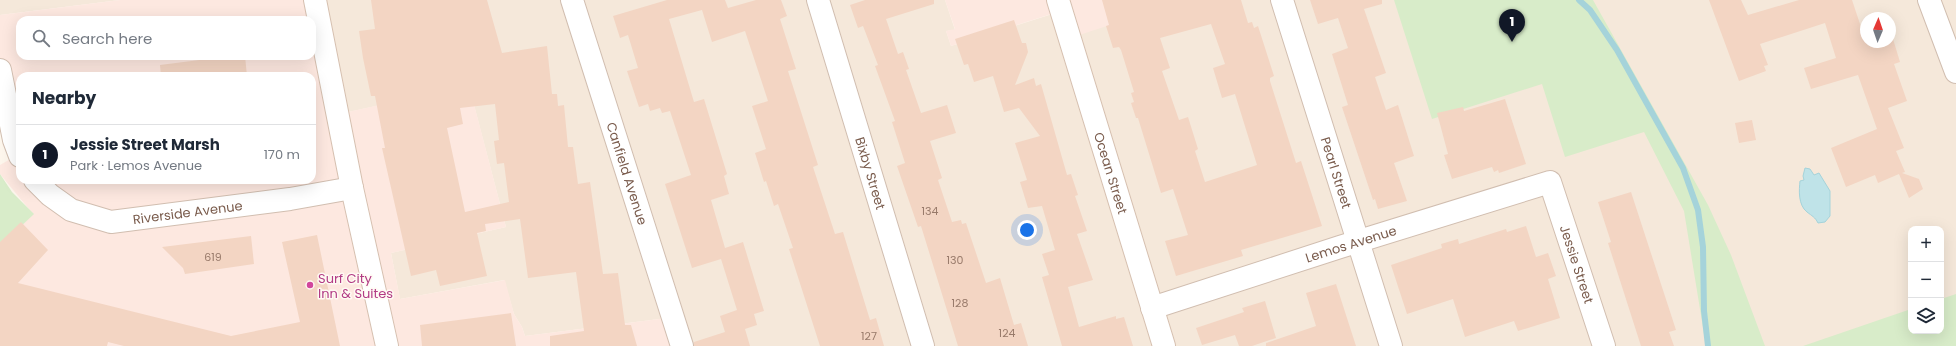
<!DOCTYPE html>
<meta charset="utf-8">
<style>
:root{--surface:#fff;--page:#f2f2f3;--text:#1f2937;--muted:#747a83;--line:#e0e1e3;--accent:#111827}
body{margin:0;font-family:Poppins,sans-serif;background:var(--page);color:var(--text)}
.controls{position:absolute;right:12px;bottom:12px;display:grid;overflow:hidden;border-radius:8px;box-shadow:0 4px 16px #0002}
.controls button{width:36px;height:36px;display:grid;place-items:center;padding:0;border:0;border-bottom:1px solid var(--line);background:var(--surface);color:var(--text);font:20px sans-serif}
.compass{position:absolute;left:1860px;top:12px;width:36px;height:36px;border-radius:50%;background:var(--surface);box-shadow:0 4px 16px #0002;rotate:2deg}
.you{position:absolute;left:1027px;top:230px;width:14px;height:14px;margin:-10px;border:3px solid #fff;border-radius:50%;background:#1a73e8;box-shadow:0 0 0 6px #1a73e833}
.badge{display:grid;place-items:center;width:26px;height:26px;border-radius:50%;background:var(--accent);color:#fff;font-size:13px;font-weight:700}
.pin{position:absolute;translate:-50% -33px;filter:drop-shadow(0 1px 2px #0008)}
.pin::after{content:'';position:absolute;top:21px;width:14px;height:12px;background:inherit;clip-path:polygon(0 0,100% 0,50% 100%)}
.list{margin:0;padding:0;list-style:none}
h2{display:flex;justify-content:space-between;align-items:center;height:52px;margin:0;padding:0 16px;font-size:17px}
h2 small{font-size:13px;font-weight:400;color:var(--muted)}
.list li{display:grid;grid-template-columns:26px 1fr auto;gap:12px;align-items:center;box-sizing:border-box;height:60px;padding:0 16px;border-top:1px solid var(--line)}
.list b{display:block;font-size:15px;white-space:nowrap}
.list p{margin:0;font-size:13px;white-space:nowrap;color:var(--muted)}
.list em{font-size:13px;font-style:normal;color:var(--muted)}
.icon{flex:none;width:22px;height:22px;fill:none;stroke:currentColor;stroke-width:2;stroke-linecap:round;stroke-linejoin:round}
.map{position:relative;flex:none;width:1956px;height:346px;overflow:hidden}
.search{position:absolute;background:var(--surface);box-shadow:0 4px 16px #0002;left:16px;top:16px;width:300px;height:44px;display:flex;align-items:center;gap:10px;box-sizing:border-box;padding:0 14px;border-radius:12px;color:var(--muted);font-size:15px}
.panel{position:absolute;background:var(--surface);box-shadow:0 4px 16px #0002;left:16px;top:72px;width:300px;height:112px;border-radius:12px}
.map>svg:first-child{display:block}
.residential{fill:#f5e8da;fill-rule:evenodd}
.commercial{fill:#fde8e0;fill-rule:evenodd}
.green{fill:#d8ecc9}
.water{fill:#bfe3e8;stroke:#a5d3da}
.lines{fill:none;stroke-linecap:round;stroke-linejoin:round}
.stream{stroke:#a5d3da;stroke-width:6}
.building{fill:#f3d5c3;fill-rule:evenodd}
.street-casing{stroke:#d1beb0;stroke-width:24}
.secondary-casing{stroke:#d6c0b0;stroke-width:24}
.street{stroke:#fff;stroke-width:22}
.secondary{stroke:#fff;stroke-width:22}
.hotel-dot{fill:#d1479c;stroke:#fffaf3;stroke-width:1.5}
.labels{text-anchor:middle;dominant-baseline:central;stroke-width:3;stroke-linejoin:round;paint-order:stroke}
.number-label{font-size:11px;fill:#987a6a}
.street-label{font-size:13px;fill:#7a5c4d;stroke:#fffaf3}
.hotel-label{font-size:13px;fill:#b23c85;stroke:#fffaf3;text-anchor:start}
</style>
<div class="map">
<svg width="1956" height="346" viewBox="0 0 1956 346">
<rect width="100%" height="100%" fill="#fdf6ec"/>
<g class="residential">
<polygon points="0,0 120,0 0,15"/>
<path d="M316 0H945L955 30 946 31 951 46 1065 10 1177 0H1956V346H684L675 317 525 336 522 327 514 314 504 280 400 299 391 253 506 227 469 86 339 114ZM1866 18H1890V42H1866ZM1911 229H1941V331H1911Z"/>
</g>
<g class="commercial">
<path d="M120 0H316L339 114 469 85 506 227 391 253 400 299 505 280 514 314 522 327 525 336 675 317 684 346H106L0 320V246L33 214 0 174V165L19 154 0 61V15ZM20 20H312V56H20ZM20 76H312V180H20Z"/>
<polygon points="945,0 1177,0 1178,3 1073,37 1064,10 951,46 946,31 955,29"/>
</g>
<g class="green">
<polygon points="1394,0 1593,0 1708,205 1731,255 1765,346 1706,346 1684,211 1644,132 1565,157 1542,84 1432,119"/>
<polygon points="0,174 12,192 34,214 0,246"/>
<polygon points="1956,294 1956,346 1803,346 1911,309 1911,331 1941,331 1941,299"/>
</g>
<path class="water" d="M1805 168 1810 169 1814 175 1819 173 1830 191V216L1825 222 1818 223C1815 217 1812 216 1807 212 1798 205 1799 190 1800 181L1804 180 1803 176Z"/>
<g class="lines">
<polyline class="stream" points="1579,0 1590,10 1617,50 1683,168 1698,210 1703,247 1704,311 1708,346"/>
</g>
<g class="building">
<path d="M371 0H487L502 53 547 46 552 94H557L558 106 564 105 568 147H573L578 184 590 182 603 274 618 273 625 325H631L637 346H550V336L584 331 576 272 528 278 520 219 485 224 486 231 477 233 487 276 440 286 436 270 411 276 382 148H385L375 96H371L363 58 359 31 375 29ZM495 104 499 140 494 141 497 164 504 163 509 202 465 212 447 128 463 124 460 108Z"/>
<polygon points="667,0 725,0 728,8 756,0 781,0 787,16 780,19 796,69 788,71 818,165 813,167 835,234 843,232 870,320 876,318 884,346 820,346 789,249 793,248 778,204 774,206 766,181 764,182 755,153 766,149 752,106 768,101 745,31 712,42 702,10 669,19 694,102 704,99 727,174 724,176 729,194 711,200 725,248 743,242 764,311 754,314 757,325 745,329 750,346 694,346 694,342 725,332 720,316 737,310 721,259 692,268 665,184 691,175 670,111 662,113 660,108 650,111 648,104 639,107 627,71 638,68 628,35 620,38 613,16"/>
<polygon points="865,0 934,0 934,4 886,19 898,54 903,52 909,69 906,70 921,113 947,105 956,133 930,141 942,178 938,180 952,222 961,220 962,224 966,223 986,283 1000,278 1014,325 1021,323 1028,346 958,346 921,226 918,227 897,166 905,163 892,122 895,121 875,66 878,65 863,26 858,28 850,5"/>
<path d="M1102 0H1241L1248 23 1252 22 1254 28 1258 26 1274 76 1270 78V81L1296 163 1301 161 1322 226 1241 250 1243 256 1176 276 1165 241 1188 235 1173 189 1161 193 1138 118H1136L1131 103 1134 102 1131 93 1134 92 1121 50 1119 47 1113 48 1106 26 1109 25ZM1211 24 1225 64 1213 68 1222 98 1235 94 1257 165 1205 182 1195 151 1198 149 1188 117 1179 120 1162 71 1170 68 1160 38Z"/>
<polygon points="1310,0 1382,0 1382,4 1364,9 1386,73 1375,77 1386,110 1398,105 1414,156 1394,163 1407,201 1378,209 1375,199 1373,200 1342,107 1348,105 1332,54 1348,48 1338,18 1318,24"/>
<polygon points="1709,0 1741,0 1748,15 1799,0 1852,0 1866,42 1890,42 1893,39 1900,62 1894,64 1907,101 1888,108 1904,148 1896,151 1905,172 1902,173 1919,179 1923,189 1909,198 1899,174 1878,183 1875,175 1846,187 1831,148 1877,129 1858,75 1811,89 1804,68 1836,58 1825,23 1760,44 1768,65 1764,66 1766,71 1739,81"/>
<polygon points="1014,20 1022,43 1026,43 1028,52 1015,85 1034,78 1036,86 1041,84 1067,175 1071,174 1078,195 1075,196 1087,231 1077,234 1093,280 1068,287 1079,327 1116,316 1116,319 1124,317 1133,346 1062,346 1042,277 1049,275 1042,254 1055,250 1042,206 1028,208 1020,182 1027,180 1015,143 1040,136 1019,108 1004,112 993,76 974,82 968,64 964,65 955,39"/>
<polygon points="215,56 245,56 247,76 161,76 160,65 215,58"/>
<polygon points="1505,99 1526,164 1499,173 1498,170 1494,172 1492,167 1452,179 1444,155 1448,154 1437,113 1463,107 1464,111"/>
<polygon points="1752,120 1756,140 1739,143 1735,123"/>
<polygon points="1631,192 1676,330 1669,332 1674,346 1641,346 1608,243 1611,242 1598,202"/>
<polygon points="21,222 48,250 18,283 231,336 300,322 282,242 317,235 340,346 124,346 108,342 107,346 0,346 0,242"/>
<polygon points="1526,226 1536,257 1548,253 1556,276 1548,279 1560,318 1518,331 1514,321 1465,337 1453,299 1407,314 1391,265 1442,248 1441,244 1458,239 1459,244 1506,229 1507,232"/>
<polygon points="251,236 254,264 185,274 183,268 162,247"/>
<polygon points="1336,284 1356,346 1266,346 1266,343 1316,326 1306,293"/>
<polygon points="1265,301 1276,338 1252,346 1239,346 1235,335 1202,345 1196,328 1244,312 1242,308"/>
<polygon points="511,313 516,346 422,346 420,325"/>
</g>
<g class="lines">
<g class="street-casing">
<g id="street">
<path id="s1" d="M572 0 682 346"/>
<path id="s2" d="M818 0 923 346"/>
<path id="s3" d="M1282 0 1391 346"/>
<polyline points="1929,0 1956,72"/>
<polyline points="0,70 14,140 20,156"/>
<path id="s4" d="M35 180 50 195 71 210 111 222 290 199 352 188"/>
<path id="s5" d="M1152 308 1340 247 1550 182 1604 346"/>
</g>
</g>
<g class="secondary-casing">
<g id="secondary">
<polyline points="315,0 352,188 387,346"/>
<path id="s6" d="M1058 0 1164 346"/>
</g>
</g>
<use href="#street" class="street"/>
<use href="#secondary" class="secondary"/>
</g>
<circle class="hotel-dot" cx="310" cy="285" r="4"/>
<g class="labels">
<g class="number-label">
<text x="930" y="211">134</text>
<text x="213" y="257">619</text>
<text x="955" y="260">130</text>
<text x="960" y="303">128</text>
<text x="1007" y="333">124</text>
<text x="869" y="336">127</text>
</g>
<g class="street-label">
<text stroke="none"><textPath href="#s1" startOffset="182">Canfield Avenue</textPath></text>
<text stroke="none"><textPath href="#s2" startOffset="181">Bixby Street</textPath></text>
<text stroke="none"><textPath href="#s6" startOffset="181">Ocean Street</textPath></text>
<text stroke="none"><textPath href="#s3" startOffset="181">Pearl Street</textPath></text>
<text stroke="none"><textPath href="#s4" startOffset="166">Riverside Avenue</textPath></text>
<text stroke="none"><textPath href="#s5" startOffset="209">Lemos Avenue</textPath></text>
<text stroke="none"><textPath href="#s5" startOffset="504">Jessie Street</textPath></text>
</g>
<g class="hotel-label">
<text x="318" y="278">Surf City<tspan x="318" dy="15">Inn &amp; Suites</tspan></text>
</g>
</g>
</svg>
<div class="controls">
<button>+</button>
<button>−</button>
<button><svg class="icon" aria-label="layers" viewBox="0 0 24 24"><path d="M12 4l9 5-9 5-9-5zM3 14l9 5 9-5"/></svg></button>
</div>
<svg class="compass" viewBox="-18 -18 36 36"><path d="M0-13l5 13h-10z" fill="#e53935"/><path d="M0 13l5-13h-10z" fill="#747a83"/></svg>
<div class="you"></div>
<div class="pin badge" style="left:1512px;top:42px">1</div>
<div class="search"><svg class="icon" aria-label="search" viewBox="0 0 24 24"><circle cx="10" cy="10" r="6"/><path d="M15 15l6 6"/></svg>Search here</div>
<section class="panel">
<h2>Nearby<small></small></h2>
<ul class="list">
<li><span class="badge">1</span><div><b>Jessie Street Marsh</b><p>Park · Lemos Avenue</p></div><em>170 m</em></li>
</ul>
</section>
</div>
